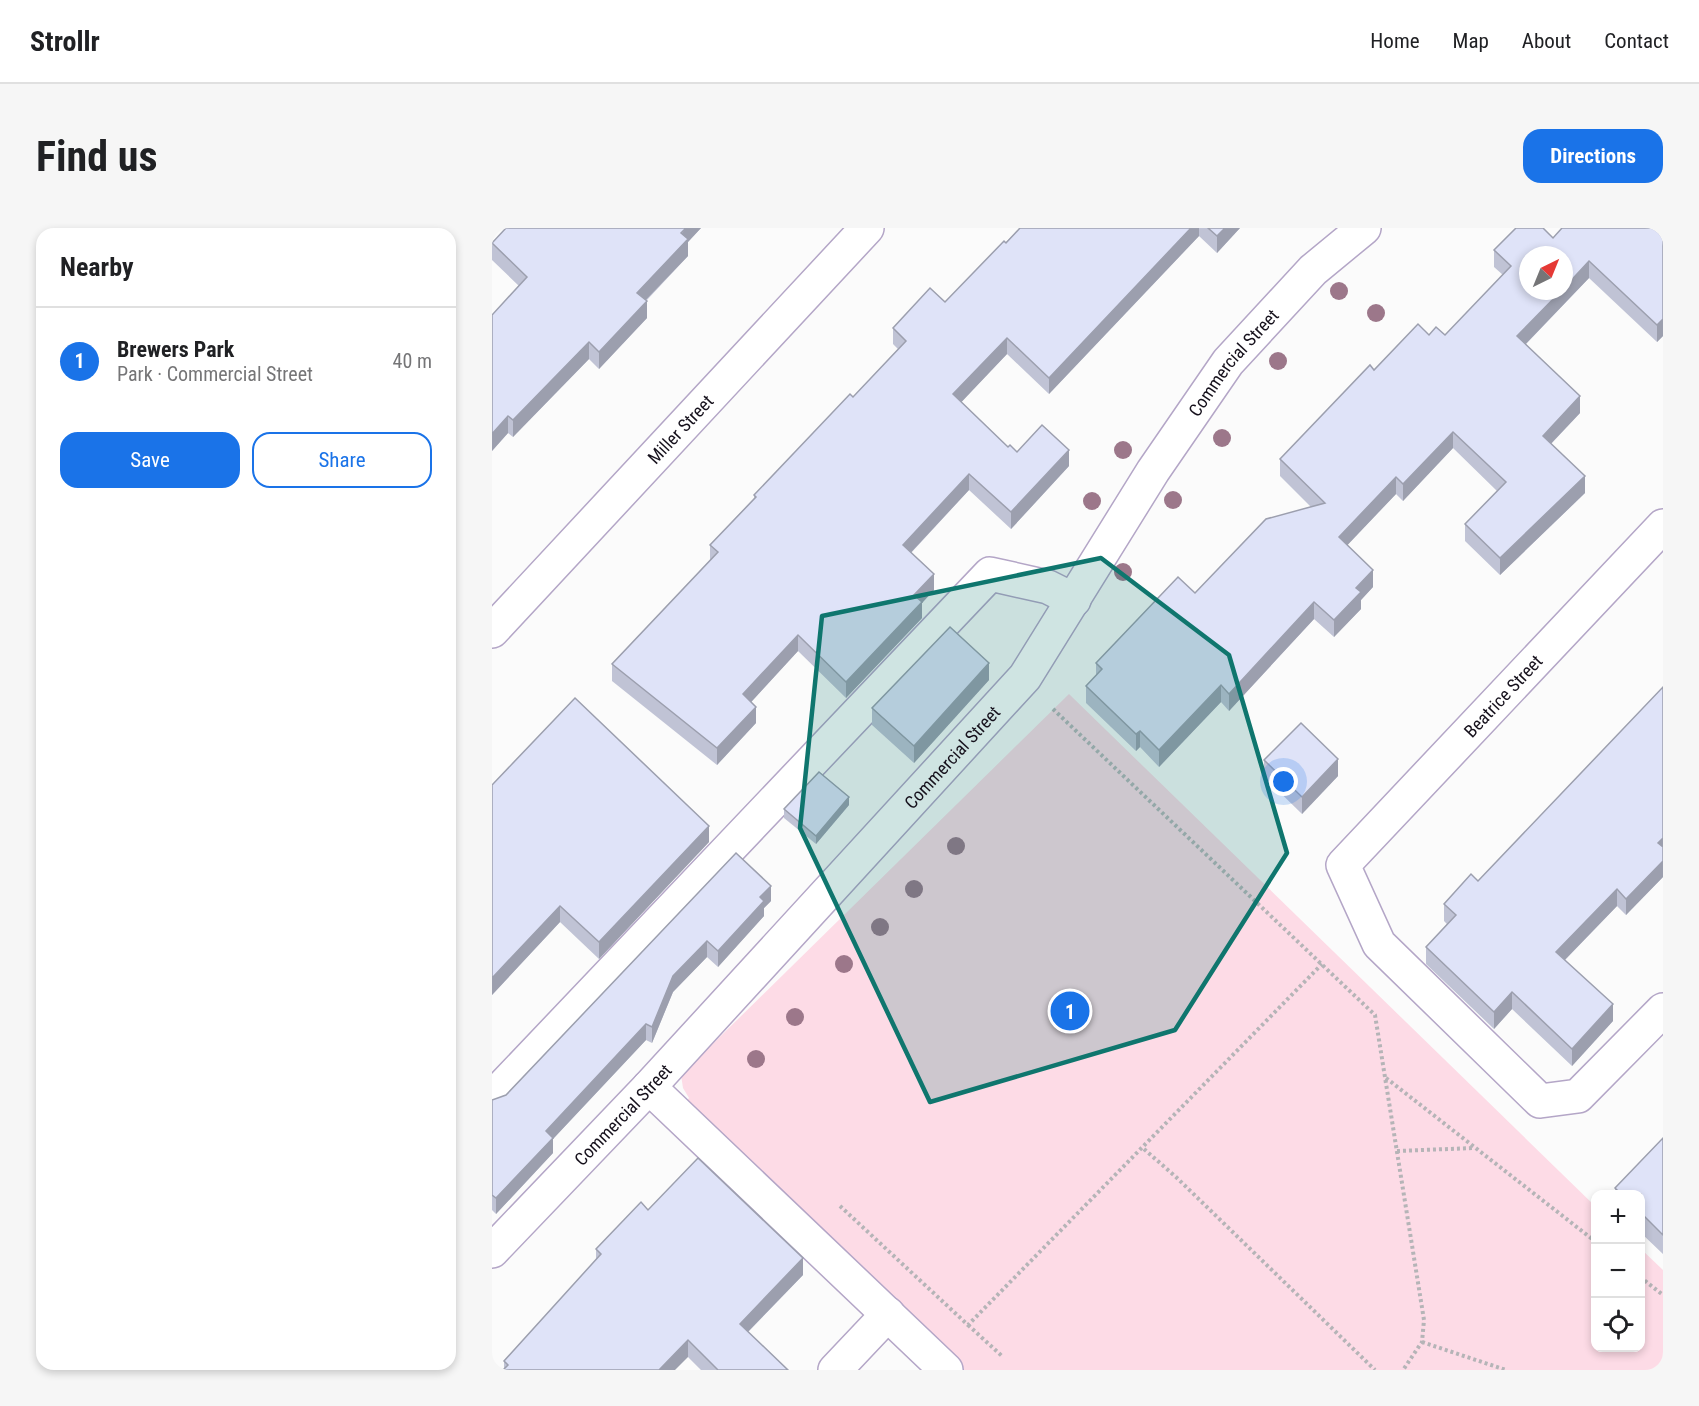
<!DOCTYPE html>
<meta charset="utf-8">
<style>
:root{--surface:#fff;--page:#f6f6f6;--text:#202124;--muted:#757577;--line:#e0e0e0;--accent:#1a73e8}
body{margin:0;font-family:"Roboto Condensed",sans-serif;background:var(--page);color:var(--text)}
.controls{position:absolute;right:18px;bottom:18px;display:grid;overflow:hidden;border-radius:12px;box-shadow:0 3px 9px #0003}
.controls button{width:54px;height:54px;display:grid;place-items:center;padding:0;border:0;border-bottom:2px solid var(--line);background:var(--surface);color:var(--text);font:30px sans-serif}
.compass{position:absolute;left:1027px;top:18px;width:54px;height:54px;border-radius:50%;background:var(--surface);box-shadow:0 3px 9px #0003;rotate:43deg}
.you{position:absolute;left:792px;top:554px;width:21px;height:21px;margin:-15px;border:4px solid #fff;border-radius:50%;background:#1a73e8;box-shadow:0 0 0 9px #1a73e833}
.badge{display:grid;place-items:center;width:39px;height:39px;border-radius:50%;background:var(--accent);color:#fff;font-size:20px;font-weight:700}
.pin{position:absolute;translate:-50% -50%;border:3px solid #fff;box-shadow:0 2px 6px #0006}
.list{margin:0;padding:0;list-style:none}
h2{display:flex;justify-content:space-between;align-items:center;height:78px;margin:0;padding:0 24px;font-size:26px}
h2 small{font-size:20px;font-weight:400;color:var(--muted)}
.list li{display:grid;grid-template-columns:39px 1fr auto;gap:18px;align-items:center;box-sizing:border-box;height:108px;padding:0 24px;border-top:2px solid var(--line)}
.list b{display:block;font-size:22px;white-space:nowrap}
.list p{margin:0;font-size:20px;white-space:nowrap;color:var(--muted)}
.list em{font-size:20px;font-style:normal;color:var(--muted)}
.actions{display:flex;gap:12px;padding:18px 24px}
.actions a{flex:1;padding:14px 0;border:2px solid var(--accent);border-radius:18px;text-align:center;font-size:21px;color:var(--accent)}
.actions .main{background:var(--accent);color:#fff}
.icon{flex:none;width:33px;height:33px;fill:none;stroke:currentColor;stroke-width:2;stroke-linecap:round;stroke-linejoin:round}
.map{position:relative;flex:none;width:1171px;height:1142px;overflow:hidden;border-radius:18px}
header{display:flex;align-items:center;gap:36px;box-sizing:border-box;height:84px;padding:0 30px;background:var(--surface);border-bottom:2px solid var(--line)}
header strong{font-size:28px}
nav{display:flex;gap:33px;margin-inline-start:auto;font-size:21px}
.intro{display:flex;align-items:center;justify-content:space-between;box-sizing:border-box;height:144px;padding:0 36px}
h1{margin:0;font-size:42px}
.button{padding:15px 27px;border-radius:18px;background:var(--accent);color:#fff;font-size:21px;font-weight:700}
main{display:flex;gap:36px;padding:0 36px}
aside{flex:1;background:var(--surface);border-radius:18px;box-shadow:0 3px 9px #0003}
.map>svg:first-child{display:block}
.green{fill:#fddbe6}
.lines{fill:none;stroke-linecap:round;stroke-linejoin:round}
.minor-casing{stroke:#b4a6c7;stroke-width:36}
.path{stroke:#b5b4b7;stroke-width:4;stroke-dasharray:3 3;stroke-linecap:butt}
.minor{stroke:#fff;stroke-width:33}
.tree{fill:#9c778a}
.wall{fill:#c0c3d5}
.shaded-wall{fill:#9c9fae}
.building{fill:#dfe3f8;stroke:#9c9fae;stroke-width:1.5}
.marked{fill:#0f766e;fill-opacity:0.2;stroke:#0f766e;stroke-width:4.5;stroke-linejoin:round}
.labels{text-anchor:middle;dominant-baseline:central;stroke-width:5;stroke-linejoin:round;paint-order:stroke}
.street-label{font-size:18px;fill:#16111c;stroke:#fff}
</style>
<header>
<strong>Strollr</strong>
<nav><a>Home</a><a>Map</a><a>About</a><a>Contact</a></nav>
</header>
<div class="intro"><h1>Find us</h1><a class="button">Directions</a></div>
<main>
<aside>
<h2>Nearby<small></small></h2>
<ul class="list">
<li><span class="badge">1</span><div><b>Brewers Park</b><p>Park · Commercial Street</p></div><em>40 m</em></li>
</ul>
<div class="actions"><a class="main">Save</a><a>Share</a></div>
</aside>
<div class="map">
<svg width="1171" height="1142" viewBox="0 0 1171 1142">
<rect width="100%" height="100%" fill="#fbfbfb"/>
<polygon class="green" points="577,466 1103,978 1104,1120 1148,1120 1149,1021 1171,1042 1171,1142 454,1142 185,885 197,870 191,860 189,847"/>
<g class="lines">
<g class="minor-casing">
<g id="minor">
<polyline points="1171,298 851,637 887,716 1048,873 1086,868 1171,782"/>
<path id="s1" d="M0 403 375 0"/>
<polyline points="157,859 454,1142"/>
<polyline points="0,870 498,346 556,359 582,372"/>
<path id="s2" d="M0 1023 157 859 533 449 661 243 736 134 821 42 872 0"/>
<polyline points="343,1142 396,1086"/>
</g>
</g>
<g class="path">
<polyline points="561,481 883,787 932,1092 930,1114 911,1142"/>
<polyline points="894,850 1104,1014"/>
<polyline points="652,921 684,949 883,1142"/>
<polyline points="905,923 982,920"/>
<polyline points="348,978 476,1097 830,736"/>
<polyline points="1148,1049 1171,1067"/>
<polyline points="476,1097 511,1129"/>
<polyline points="930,1114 1014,1142"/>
</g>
<use href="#minor" class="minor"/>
</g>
<g class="tree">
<circle cx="847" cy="63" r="9"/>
<circle cx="884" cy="85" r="9"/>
<circle cx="786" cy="133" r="9"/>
<circle cx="730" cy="210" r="9"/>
<circle cx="631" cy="222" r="9"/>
<circle cx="681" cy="272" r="9"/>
<circle cx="600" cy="273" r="9"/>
<circle cx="631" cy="344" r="9"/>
<circle cx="464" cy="618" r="9"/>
<circle cx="422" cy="661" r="9"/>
<circle cx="388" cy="699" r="9"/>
<circle cx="352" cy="736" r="9"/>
<circle cx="303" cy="789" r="9"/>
<circle cx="264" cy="831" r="9"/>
</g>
<g class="wall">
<polygon points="14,0 209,0 196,14 196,28 154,73 155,90 107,141 97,131 21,209 16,205 0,223 27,58 0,32 0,15"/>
<polygon points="528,0 748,0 725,25 707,8 557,166 515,126 469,174 516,219 525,224 577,238 519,301 477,262 419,325 442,362 430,375 430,390 354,470 306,423 259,474 264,495 225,537 120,453 120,436 218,332 218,317 262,270 262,267 361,169 406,121 401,116 401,100 453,74"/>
<polygon points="1171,0 1171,108 1165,114 1097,50 1034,116 1088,185 1059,216 1093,265 1008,347 973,313 973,296 1005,263 961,220 911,273 904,266 855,317 881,359 869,372 869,381 842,409 822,391 737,483 729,474 667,539 648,519 644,523 594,475 594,458 604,448 604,435 703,365 819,279 788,248 788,231 882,142 937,107 953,107 1011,47 1002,39 1002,22 1061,10"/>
<polygon points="497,452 422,535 380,497 380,480"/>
<polygon points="1171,459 1171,649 1134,687 1125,678 1073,732 1121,793 1080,838 1020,781 1002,801 934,736 934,719 955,696 952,693 952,676 986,653"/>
<polygon points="772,532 846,548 810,586 772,549"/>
<polygon points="0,557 217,614 107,731 68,694 0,767"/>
<polygon points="357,577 324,616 292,590 292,581"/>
<polygon points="244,625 279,673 272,680 272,688 226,739 215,729 181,764 160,815 154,812 61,911 61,925 4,986 0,982 0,872 14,867"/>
<polygon points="1171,910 1171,1026 1149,1005 1149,966 1123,966 1123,960"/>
<polygon points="156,982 311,1047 256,1104 296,1142 209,1142 196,1129 12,1141 12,1133 104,1032 104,1021"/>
</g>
<g class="shaded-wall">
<polygon points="194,0 209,0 196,14 196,28 145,81 145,65"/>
<polygon points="699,0 707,0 707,8 557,166 557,150"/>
<polygon points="733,0 748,0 725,25 725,8"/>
<polygon points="1097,33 1097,50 1025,125 1025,108 1069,63 1072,63 1072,60"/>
<polygon points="155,73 155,90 107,141 107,124"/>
<polygon points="1171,91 1171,108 1165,114 1165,97"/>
<polygon points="515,110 515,126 461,183 461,166"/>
<polygon points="97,114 97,131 21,209 21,192"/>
<polygon points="1088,168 1088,185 1051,224 1051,208"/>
<polygon points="16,188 16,205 0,223 0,206"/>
<polygon points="961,204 961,220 911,273 911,256"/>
<polygon points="577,222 577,238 519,301 519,284"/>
<polygon points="477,246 477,262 411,333 411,317"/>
<polygon points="1093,248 1093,265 1008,347 1008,330"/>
<polygon points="904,249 904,266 847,326 847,309"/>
<polygon points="881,342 881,359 869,372 869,381 842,409 842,392 864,360"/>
<polygon points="442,346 442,362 430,375 430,390 354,470 354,454 422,367"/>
<polygon points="822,374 822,391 737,483 737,466"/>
<polygon points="306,407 306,423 251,483 251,466"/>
<polygon points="497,435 497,452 422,535 422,518"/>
<polygon points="729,457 729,474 667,539 667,522"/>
<polygon points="264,479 264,495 225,537 225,520"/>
<polygon points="648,503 648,519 644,523 644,506"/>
<polygon points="846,531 846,548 810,586 810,569"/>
<polygon points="357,569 357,577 324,616 324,608"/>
<polygon points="217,598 217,614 107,731 107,714"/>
<polygon points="1171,610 1171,627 1166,615"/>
<polygon points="1171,633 1171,649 1134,687 1134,671"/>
<polygon points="279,658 279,673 272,680 272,688 226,739 226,723 268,669"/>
<polygon points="1125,661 1125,678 1064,741 1064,724"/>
<polygon points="68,678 68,694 0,767 0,750"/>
<polygon points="215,713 215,729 181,764 160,815 160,799 181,748"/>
<polygon points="1020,764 1020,781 1002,801 1002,784"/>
<polygon points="1121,776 1121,793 1080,838 1080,821"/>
<polygon points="154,796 154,812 61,911 61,925 4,986 4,970 54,903"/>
<polygon points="311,1030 311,1047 248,1112 248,1096"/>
<polygon points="196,1112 196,1129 183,1142 167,1142"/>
</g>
<g class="building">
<polygon points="14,0 194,0 189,5 196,11 145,65 155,73 107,124 97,114 21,192 16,188 0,206 0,87 35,49 0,15"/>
<polygon points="528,0 699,0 557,150 515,110 461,166 516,219 518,217 525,224 550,197 577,222 519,284 477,246 411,317 442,346 422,367 430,374 354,454 306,407 251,466 264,479 225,520 120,436 226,324 218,317 264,269 262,267 358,166 361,169 414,113 401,100 438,60 453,74 512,13 514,15"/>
<polygon points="716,0 733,0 725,8"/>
<polygon points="1024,0 1051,0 1061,10 1070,0 1171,0 1171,91 1165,97 1097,33 1072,60 1072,27 1036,27 1036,63 1069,63 1025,108 1088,168 1051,208 1093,248 1008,330 973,296 1014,254 961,204 911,256 904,249 847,309 881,342 864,360 869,364 842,392 822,374 737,466 729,457 667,522 648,503 644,506 594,458 610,441 604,435 686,349 703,365 774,291 833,275 788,231 878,137 882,142 926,96 937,107 944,99 953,107 1019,38 1002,22"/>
<polygon points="458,399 497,435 422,518 380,480"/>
<polygon points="1171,459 1171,610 1166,615 1171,619 1171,633 1134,671 1125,661 1064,724 1121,776 1080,821 1020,764 1002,784 934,719 964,687 952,676 979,646 986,653"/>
<polygon points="83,470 217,598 107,714 68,678 0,750 0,557"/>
<polygon points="809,495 846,531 810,569 772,532"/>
<polygon points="327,544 357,569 324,608 292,581"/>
<polygon points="244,625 279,658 268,669 272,673 226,723 215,713 181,748 160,799 154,796 54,903 61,910 4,970 0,967 0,872 14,867"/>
<polygon points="1171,910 1171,1007 1149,985 1149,966 1129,966 1123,960"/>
<polygon points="206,930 311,1030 248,1096 296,1142 226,1142 196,1112 167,1142 11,1142 16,1137 12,1133 109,1026 104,1021 149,974 156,982"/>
</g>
<path class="marked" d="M609 330 737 427 795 625 683 802 438 874 308 600 330 388Z"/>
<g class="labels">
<g class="street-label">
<text stroke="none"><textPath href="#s2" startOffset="1161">Commercial Street</textPath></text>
<text stroke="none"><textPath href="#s1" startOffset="276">Miller Street</textPath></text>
<text transform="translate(1011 468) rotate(-47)">Beatrice Street</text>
<text stroke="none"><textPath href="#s2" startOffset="675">Commercial Street</textPath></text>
<text stroke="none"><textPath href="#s2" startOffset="189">Commercial Street</textPath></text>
</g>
</g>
</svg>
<div class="controls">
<button>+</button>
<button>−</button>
<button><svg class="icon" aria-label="locate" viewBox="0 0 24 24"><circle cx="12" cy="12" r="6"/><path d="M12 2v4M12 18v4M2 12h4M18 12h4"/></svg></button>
</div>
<svg class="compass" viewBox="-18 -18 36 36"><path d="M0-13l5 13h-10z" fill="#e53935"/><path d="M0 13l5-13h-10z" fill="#757577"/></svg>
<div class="you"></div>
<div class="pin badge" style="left:578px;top:783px">1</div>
</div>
</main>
